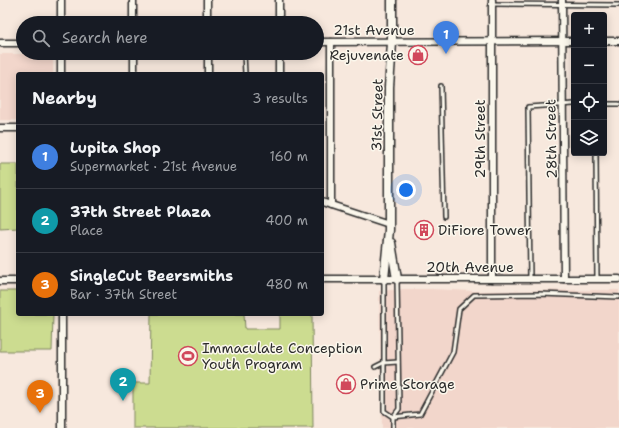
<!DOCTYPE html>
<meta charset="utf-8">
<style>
:root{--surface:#171b24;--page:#20242c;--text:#f1f3f6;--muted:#9ea1a6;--line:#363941;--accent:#db2777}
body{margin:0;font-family:"Shantell Sans",sans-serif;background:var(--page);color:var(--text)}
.controls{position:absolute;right:12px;top:12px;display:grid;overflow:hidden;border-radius:4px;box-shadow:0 2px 10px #0003}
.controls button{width:36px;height:36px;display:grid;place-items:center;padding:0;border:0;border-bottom:1px solid var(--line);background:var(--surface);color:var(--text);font:20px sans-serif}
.you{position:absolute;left:406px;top:190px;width:14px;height:14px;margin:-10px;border:3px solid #fff;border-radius:50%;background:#1a73e8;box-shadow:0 0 0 6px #1a73e833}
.badge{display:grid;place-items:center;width:26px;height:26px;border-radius:50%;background:var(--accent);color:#fff;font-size:13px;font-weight:700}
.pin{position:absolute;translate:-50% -33px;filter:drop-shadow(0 1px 2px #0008)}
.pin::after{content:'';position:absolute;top:21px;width:14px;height:12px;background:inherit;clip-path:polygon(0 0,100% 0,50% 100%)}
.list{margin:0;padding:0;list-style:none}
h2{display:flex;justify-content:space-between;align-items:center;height:52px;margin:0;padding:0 16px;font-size:17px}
h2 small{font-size:13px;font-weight:400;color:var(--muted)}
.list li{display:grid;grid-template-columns:26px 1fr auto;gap:12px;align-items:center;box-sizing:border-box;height:64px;padding:0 16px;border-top:1px solid var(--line)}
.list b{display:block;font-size:15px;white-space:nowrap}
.list p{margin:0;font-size:13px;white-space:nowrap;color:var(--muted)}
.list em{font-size:13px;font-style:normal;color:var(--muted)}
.icon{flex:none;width:22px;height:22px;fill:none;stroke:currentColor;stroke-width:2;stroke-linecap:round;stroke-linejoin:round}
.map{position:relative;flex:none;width:619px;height:428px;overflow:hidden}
.search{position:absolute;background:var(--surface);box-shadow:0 2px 10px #0003;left:16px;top:16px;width:308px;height:44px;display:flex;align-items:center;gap:10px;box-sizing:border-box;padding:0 14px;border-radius:22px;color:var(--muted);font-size:15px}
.panel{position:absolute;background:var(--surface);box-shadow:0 2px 10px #0003;left:16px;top:72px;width:308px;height:244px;border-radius:4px}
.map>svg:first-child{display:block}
.built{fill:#f2d6cb}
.green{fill:#ccdc90;stroke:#7c845e}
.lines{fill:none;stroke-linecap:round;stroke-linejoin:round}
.service-casing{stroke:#2b2b2b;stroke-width:6}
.minor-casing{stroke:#2b2b2b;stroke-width:9}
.tertiary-casing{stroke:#2b2b2b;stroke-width:11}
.service{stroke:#fbf7ec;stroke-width:3}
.minor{stroke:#fbf7ec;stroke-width:6}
.tertiary{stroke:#fbf7ec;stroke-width:8}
.labels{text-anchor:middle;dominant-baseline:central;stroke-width:3;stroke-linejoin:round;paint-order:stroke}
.street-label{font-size:14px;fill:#2b2b2b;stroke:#fbf7ec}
.poi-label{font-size:14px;fill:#2b2b2b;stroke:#fbf7ec;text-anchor:start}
</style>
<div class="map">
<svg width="619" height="428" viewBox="0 0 619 428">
<rect width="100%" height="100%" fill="#f7e8dd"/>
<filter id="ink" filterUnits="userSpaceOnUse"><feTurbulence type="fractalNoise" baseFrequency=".025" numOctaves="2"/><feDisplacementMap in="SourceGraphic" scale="8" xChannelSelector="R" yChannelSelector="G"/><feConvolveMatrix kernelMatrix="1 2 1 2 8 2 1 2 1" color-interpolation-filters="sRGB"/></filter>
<g filter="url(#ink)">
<g class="built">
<polygon points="0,54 53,54 53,74 18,74 18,120 0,120"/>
<polygon points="404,289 432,289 473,291 619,290 619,428 382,428 379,291"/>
</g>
<g class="green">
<polygon points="0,164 18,164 18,228 0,229"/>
<polygon points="0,291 18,291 18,314 53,314 52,351 0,351"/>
<polygon points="151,314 244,314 245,329 280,329 280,314 312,314 313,428 133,428 133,383 150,383"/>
</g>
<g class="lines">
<g class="service-casing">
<g id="service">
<polyline points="492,4 619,5"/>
<polyline points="244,53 245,74"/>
<polyline points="441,86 444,217"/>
<polyline points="604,104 619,104"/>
<polyline points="596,153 597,279"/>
<polyline points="530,279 528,107 574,104"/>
<polyline points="384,280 384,411 393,417"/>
<polyline points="375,367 383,363 398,362"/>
<polyline points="393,417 420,414 453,352 459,309 474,295 540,294 619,297"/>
<polyline points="393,428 393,417 399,409 397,279"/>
</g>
</g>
<g class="minor-casing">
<g id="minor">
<polyline points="61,0 61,23"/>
<polyline points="133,0 133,23"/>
<polyline points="207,0 207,23"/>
<polyline points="279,0 279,23"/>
<polyline points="492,0 492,279"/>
<polyline points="562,0 564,279"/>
<polyline points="604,41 619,41"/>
<polyline points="317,42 574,41"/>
<polyline points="331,42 331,205"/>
<polyline points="0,43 23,43"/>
<polyline points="61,53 61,74"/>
<polyline points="134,53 134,74"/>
<polyline points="208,53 208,74"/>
<polyline points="279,53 279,74"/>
<polyline points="0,128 18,128"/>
<polyline points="322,202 389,224"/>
<polyline points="322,279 619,279"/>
<polyline points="0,281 18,281"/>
<polyline points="62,314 62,428"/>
</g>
</g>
<g class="tertiary-casing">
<g id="tertiary">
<polyline points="391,243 397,279"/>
<polyline points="384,279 389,230 389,87 392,43 392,0"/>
</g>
</g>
<use href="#service" class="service"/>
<use href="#minor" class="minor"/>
<use href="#tertiary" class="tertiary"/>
</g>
</g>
<defs>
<g id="shop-ring" transform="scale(1)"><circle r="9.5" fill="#fbf7ec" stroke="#d1495b" stroke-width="1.5"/><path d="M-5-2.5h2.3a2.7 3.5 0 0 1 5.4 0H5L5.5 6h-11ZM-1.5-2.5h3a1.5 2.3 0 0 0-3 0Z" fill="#d1495b"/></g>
<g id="building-ring" transform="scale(1)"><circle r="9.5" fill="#fbf7ec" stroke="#d1495b" stroke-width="1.5"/><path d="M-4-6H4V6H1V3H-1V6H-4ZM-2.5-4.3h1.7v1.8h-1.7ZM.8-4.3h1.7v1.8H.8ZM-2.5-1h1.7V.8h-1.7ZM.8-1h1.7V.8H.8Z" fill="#d1495b"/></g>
<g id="stadium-ring" transform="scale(1)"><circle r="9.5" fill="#fbf7ec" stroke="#d1495b" stroke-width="1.5"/><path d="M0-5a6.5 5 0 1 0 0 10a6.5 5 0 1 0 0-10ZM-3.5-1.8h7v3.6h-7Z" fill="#d1495b"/></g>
</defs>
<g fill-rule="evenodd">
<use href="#shop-ring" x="418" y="55"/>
<use href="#building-ring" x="424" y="230"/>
<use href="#stadium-ring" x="188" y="356"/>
<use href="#shop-ring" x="346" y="384"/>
</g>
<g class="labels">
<g class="street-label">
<text x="374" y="30">21st Avenue</text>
<text transform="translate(377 115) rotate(-89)">31st Street</text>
<text transform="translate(480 139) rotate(-90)">29th Street</text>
<text transform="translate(551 139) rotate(-91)">28th Street</text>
<text x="470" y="267">20th Avenue</text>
</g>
<g class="poi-label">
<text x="404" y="55" text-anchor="end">Rejuvenate</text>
<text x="438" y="230">DiFiore Tower</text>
<text x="202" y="348">Immaculate Conception<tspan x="202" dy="16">Youth Program</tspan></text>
<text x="360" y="384">Prime Storage</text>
</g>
</g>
</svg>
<div class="controls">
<button>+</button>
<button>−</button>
<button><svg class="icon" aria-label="locate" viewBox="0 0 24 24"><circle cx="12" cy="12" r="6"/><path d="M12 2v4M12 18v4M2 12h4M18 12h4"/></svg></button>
<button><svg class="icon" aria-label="layers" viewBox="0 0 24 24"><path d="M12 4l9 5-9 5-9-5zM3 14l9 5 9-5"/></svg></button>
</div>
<div class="you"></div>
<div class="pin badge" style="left:446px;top:54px;background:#3f7fe0">1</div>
<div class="pin badge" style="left:123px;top:401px;background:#0f9aa8">2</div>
<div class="pin badge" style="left:40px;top:413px;background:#e8710a">3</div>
<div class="search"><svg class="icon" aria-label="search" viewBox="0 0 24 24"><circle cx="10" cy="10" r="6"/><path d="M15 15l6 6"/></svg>Search here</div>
<section class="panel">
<h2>Nearby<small>3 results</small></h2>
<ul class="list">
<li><span class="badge" style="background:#3f7fe0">1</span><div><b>Lupita Shop</b><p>Supermarket · 21st Avenue</p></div><em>160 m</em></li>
<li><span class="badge" style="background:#0f9aa8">2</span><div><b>37th Street Plaza</b><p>Place</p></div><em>400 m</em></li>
<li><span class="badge" style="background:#e8710a">3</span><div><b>SingleCut Beersmiths</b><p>Bar · 37th Street</p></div><em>480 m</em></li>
</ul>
</section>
</div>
